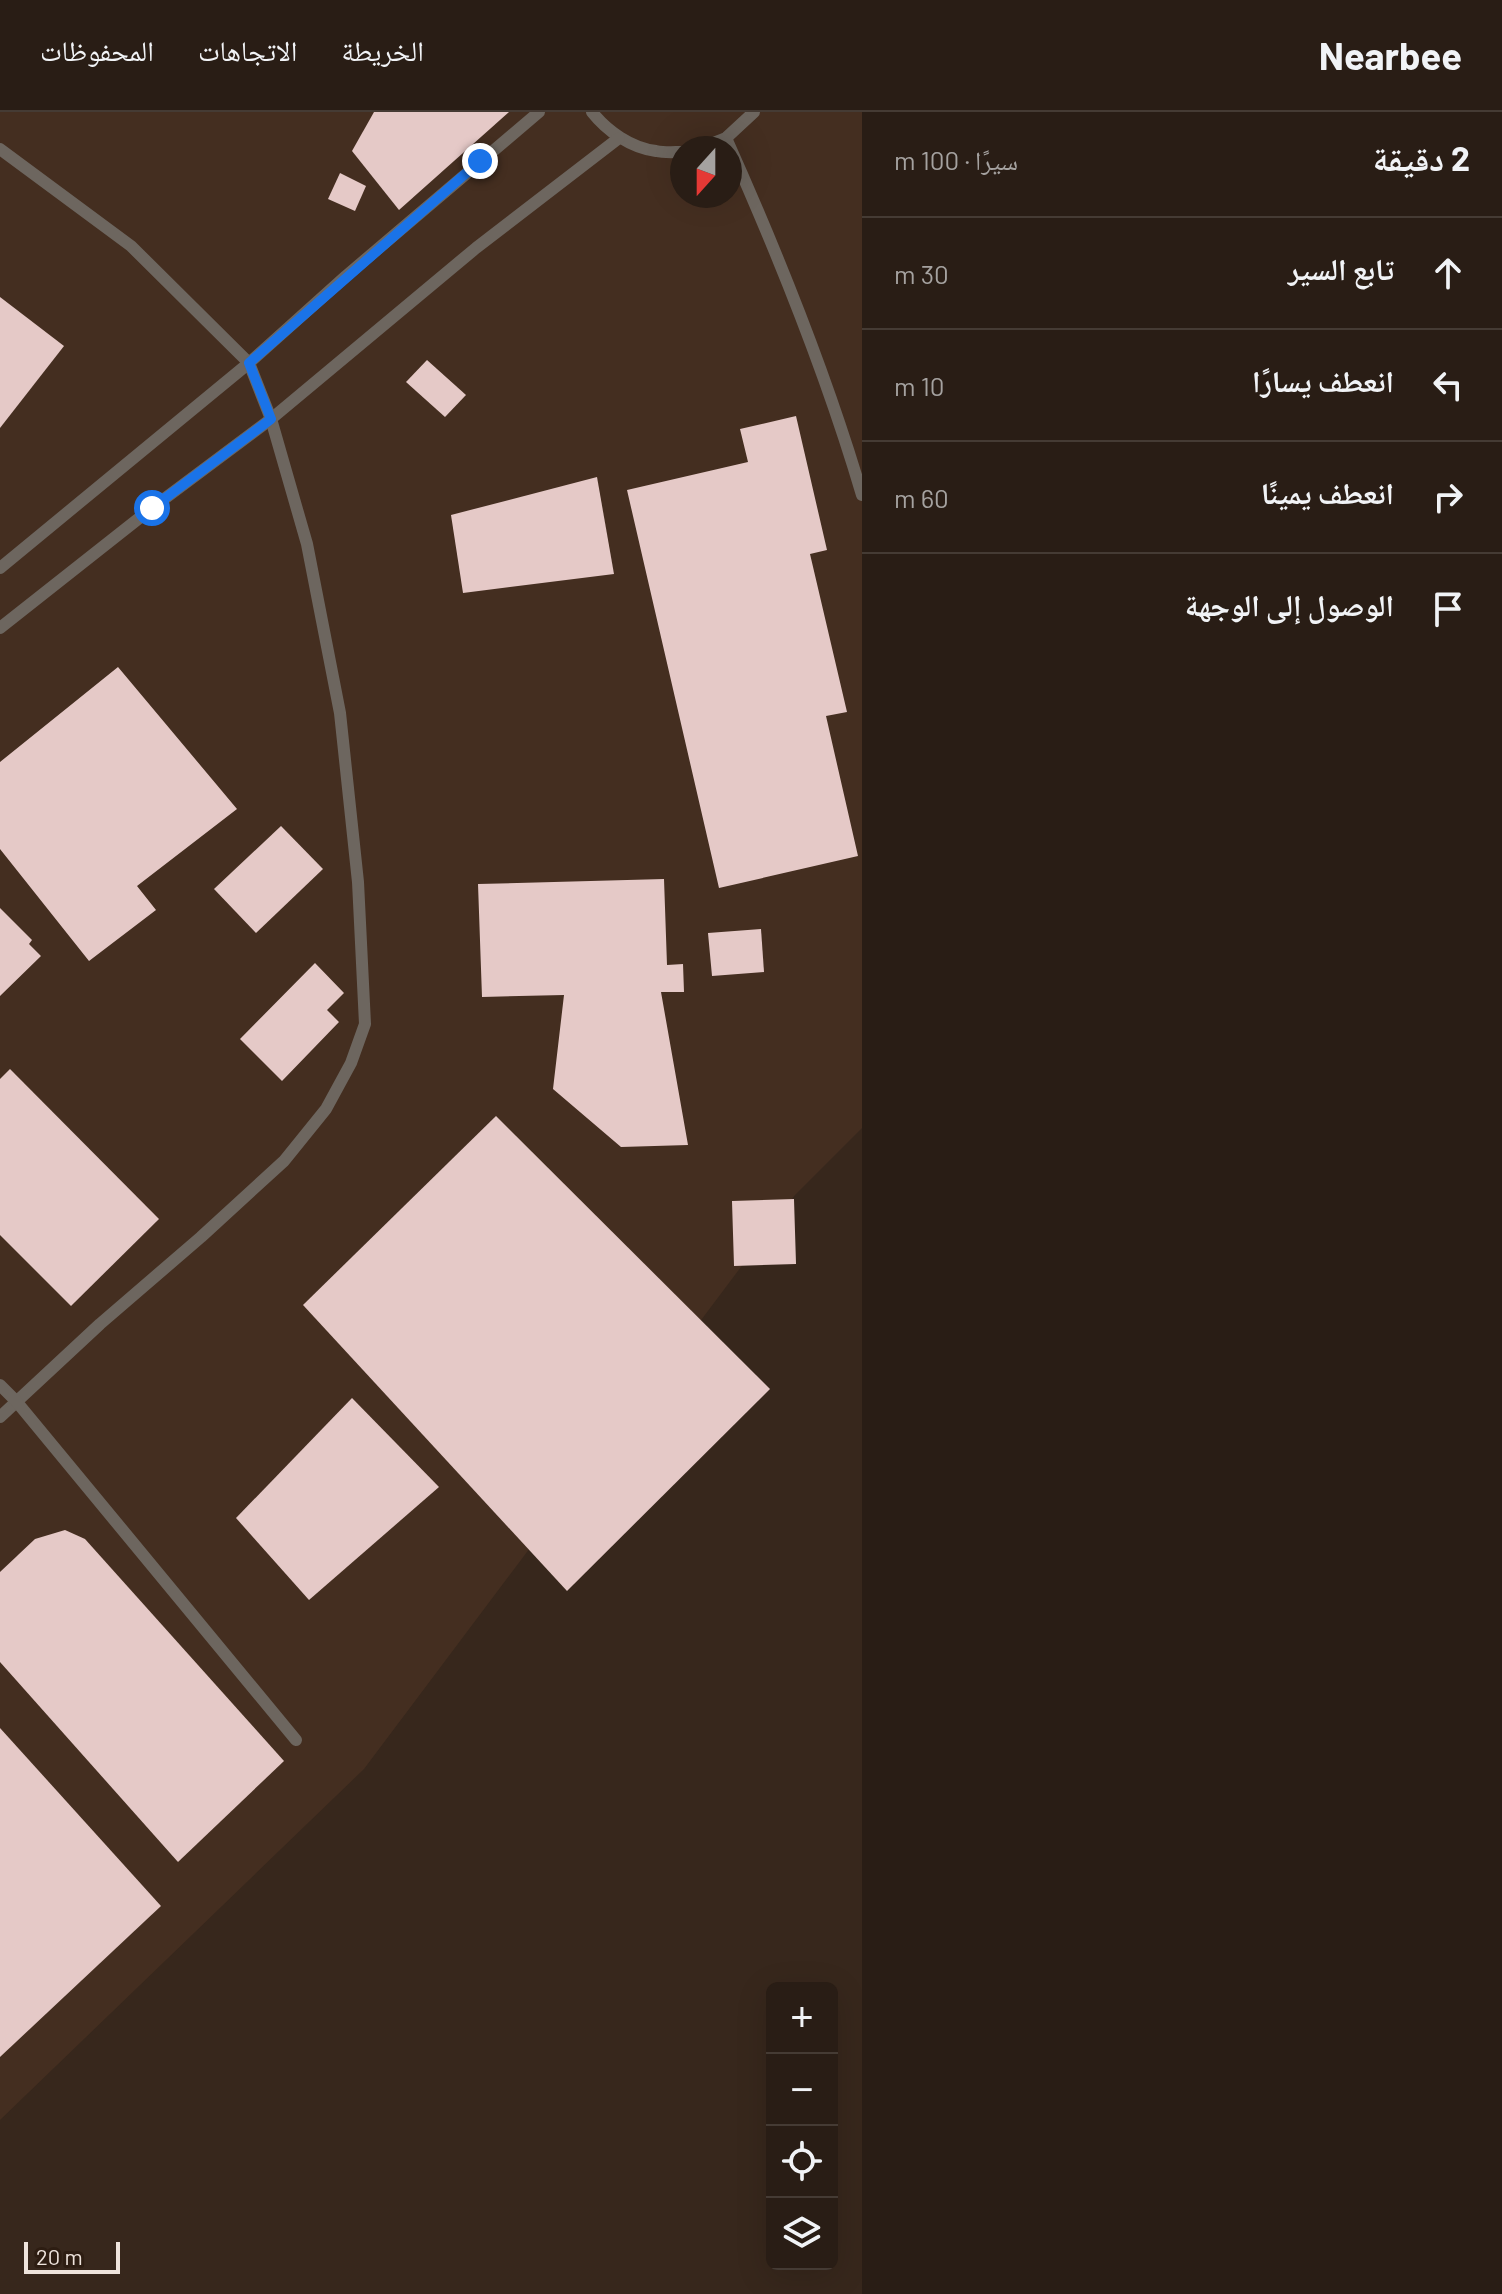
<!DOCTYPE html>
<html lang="ar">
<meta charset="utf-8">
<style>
:root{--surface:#291d15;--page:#352a22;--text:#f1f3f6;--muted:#a5a2a0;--line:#453b34}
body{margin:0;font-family:Barlow,"Noto Naskh Arabic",sans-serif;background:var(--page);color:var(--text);direction:rtl}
.controls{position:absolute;right:24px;bottom:24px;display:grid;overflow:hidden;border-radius:12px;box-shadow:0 8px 32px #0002}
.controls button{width:72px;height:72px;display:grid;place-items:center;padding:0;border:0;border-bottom:2px solid var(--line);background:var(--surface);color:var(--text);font:40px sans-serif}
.compass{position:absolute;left:670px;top:24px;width:72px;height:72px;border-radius:50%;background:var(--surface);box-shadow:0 8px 32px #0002;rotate:201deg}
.scale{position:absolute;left:24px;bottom:20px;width:96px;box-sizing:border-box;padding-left:8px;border:4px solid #efe4dd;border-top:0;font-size:22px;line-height:28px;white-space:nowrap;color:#efe4dd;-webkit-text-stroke:6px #2d1d12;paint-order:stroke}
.stop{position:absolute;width:24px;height:24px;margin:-18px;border:6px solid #1a73e8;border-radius:50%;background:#fff}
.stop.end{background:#1a73e8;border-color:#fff;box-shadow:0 2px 8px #0008}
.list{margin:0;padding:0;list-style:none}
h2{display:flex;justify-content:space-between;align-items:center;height:104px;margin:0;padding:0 32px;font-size:34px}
h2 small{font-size:26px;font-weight:400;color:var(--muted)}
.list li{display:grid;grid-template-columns:52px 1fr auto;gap:24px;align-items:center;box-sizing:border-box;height:112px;padding:0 32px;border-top:2px solid var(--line)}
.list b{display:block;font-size:30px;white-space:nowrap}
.list em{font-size:26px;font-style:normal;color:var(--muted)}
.icon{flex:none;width:44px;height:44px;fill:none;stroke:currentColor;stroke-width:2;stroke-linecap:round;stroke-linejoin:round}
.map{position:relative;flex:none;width:862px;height:2182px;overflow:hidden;direction:ltr}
header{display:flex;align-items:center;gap:48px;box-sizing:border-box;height:112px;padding:0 40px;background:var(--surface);border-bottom:2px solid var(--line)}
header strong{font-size:38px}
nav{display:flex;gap:44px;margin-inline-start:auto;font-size:28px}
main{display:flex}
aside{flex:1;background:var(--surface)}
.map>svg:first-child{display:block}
.built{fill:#442e20;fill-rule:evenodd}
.building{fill:#e5c9c7}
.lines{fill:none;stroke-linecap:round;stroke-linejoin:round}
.service{stroke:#6d665f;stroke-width:12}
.route{stroke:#1a73e8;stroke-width:10}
</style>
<header>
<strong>Nearbee</strong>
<nav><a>الخريطة</a><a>الاتجاهات</a><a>المحفوظات</a></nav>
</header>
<main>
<aside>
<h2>2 دقيقة<small>سيرًا · 100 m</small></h2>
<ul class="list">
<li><svg class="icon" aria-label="ahead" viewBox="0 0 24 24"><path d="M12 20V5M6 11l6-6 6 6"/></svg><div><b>تابع السير</b></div><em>30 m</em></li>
<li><svg class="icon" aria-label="left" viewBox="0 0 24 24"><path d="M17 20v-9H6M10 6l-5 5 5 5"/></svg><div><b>انعطف يسارًا</b></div><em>10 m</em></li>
<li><svg class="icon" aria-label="right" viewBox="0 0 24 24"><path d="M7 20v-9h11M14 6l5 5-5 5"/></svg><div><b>انعطف يمينًا</b></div><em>60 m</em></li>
<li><svg class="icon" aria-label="arrive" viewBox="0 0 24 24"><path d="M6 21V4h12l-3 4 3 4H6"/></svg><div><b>الوصول إلى الوجهة</b></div></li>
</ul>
</aside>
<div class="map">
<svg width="862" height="2182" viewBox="0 0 862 2182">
<rect width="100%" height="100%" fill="#37271c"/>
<path class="built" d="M0 0H862V1016L795 1083 364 1657 0 2008ZM682 36H730V84H682Z"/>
<g class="building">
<polygon points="374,0 509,0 399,98 352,39"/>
<polygon points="340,61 366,74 355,99 328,87"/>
<polygon points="0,185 64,234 0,316"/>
<polygon points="427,248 466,283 445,305 406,270"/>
<polygon points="796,304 827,438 810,442 847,600 826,604 858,744 719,776 627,378 748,350 740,317"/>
<polygon points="597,365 614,462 463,481 451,403"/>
<polygon points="118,555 237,697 137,774 156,798 89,849 0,737 0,650"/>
<polygon points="281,714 323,757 256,821 214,777"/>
<polygon points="664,767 667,853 683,852 684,880 661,880 688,1033 621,1035 553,977 564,883 482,885 478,772"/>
<polygon points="0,796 32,828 29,832 41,844 0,884"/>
<polygon points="761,817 764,860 712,864 708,821"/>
<polygon points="315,851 344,881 327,898 339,910 282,969 240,927"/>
<polygon points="10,957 159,1107 71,1194 0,1123 0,967"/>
<polygon points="496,1004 770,1277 567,1479 303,1193"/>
<polygon points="794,1087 796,1152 734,1154 732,1089"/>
<polygon points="352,1286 439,1375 309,1488 236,1406"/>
<polygon points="65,1418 85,1427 284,1649 178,1750 0,1550 0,1460 35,1427"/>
<polygon points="0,1616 161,1794 0,1945"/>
</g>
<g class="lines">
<g class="service">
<path d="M592 0C607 19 631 36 656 39 665 41 674 40 682 40"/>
<path d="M726 26C778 142 826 261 862 383"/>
<polyline points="700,36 726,26 754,0"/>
<polyline points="0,37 131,134 249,251 271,307 307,432 340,601 358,770 365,912 351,951 326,997 284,1049 201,1125 100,1212 0,1305"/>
<polyline points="0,456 249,251 346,164 539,0"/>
<polyline points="0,516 152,396 271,307 476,136 619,26"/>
<polyline points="0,1273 16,1289 296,1628"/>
</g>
</g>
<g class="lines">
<polyline class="route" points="152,396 271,307 249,251 480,49"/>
</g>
</svg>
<div class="controls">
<button>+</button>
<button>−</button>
<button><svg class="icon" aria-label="locate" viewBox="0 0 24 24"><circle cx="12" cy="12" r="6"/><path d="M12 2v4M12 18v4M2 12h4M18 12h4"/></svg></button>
<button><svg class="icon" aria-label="layers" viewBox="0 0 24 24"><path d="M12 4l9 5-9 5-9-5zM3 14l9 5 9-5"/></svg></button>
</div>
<svg class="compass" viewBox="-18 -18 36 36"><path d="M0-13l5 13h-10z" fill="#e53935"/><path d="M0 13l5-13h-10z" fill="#a5a2a0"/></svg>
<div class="scale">20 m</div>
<div class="stop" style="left:152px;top:396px"></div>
<div class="stop end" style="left:480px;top:49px"></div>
</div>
</main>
